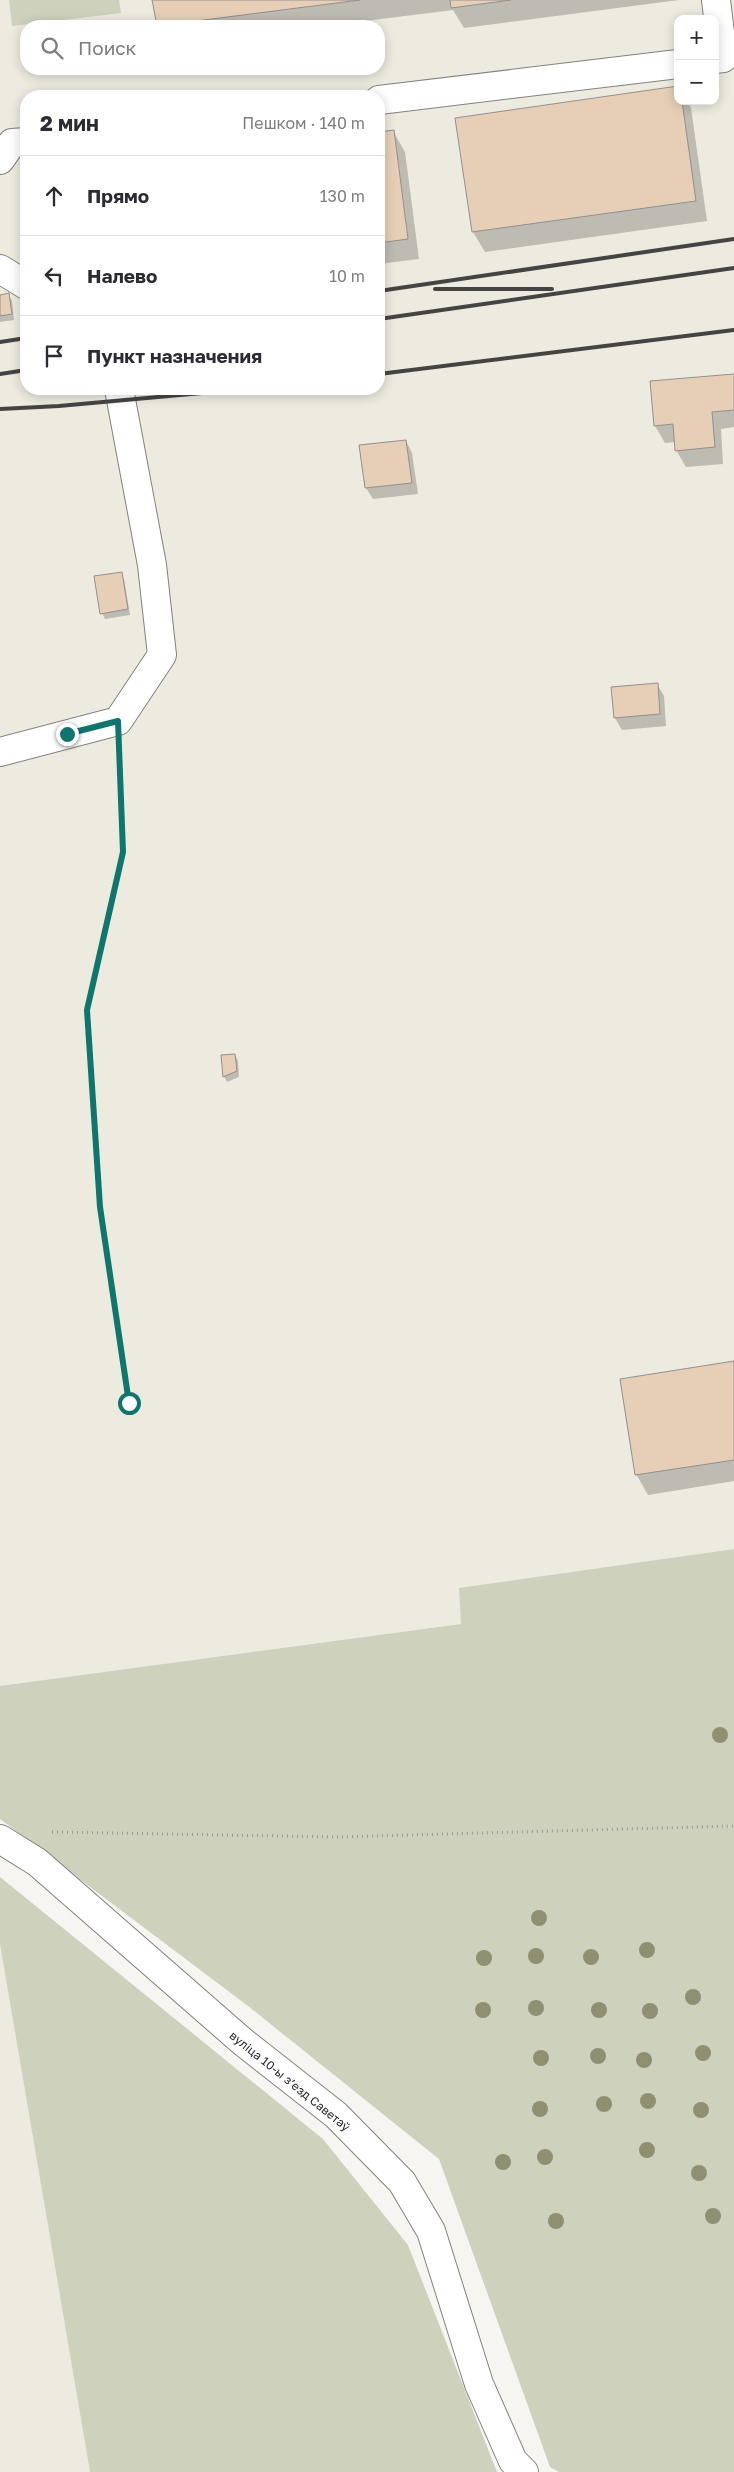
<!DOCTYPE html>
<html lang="ru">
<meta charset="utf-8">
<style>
:root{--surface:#fff;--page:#f7f7f7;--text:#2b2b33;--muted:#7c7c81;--line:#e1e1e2}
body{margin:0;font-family:"Golos Text",sans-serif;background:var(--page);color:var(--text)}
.controls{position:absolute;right:15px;top:15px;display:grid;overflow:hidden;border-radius:10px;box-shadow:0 2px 12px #0003}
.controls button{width:45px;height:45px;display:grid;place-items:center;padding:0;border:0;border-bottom:1px solid var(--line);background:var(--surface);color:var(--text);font:25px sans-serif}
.stop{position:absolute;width:15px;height:15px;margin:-11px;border:4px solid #0f766e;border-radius:50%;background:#fff}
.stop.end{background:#0f766e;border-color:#fff;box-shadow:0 1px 5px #0008}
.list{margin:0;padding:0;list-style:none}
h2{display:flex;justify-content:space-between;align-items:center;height:65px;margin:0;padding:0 20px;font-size:21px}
h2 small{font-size:16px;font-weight:400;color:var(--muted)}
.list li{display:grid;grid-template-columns:32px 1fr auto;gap:15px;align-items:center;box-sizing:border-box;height:80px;padding:0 20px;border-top:1px solid var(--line)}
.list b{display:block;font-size:19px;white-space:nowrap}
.list em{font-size:16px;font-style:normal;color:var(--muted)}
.icon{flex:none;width:28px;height:28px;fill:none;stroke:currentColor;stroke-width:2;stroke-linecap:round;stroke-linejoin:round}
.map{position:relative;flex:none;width:734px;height:2472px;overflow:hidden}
.search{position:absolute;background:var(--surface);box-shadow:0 2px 12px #0003;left:20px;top:20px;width:365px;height:55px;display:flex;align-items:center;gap:12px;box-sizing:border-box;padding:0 18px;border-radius:20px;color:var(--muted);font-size:19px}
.panel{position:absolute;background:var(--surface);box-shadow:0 2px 12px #0003;left:20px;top:90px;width:365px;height:305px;border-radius:20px}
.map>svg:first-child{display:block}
.built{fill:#edeadf;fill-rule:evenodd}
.green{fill:#ced1bc}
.shadow{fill:#0003}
.building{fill:#e7cfb7;stroke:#93908d}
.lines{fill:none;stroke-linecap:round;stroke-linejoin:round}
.minor-casing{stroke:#83827e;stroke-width:30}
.path{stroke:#9b9a98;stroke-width:3;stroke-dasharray:1 4;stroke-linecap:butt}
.minor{stroke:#fff;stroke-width:28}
.rail{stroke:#454443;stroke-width:4}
.tree{fill:#8f9071}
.route{stroke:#0f766e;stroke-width:6}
.labels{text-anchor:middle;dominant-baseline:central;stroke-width:5;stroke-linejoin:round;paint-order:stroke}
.street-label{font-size:12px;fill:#2a2928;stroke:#fff}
</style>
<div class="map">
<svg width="734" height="2472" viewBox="0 0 734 2472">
<rect width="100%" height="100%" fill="#f6f5f1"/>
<g class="built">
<path d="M0 0H734V1549L460 1588 461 1624 0 1686ZM678 19H715V101H678ZM26 26H379V69H26ZM26 96H379V389H26Z"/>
<polygon points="0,1944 90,2472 0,2472"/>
</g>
<g class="green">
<polygon points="9,0 119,0 121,13 12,26"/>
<polygon points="734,1549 734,2472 559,2472 550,2467 439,2159 248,2006 0,1819 0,1686 461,1624 459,1588"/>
<polygon points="0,1877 323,2139 408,2245 497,2472 90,2472 0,1944"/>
</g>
<g class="shadow">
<polygon points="154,0 679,0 464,28 453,10 325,26 157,26"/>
<polygon points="678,101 687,101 691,108 707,221 485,252 473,232"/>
<polygon points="393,131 405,152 419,259 379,264 379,133"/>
<polygon points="9,295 12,301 14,320 0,322 0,296"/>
<polygon points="734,375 734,427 721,429 723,464 686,467 676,450 676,442 665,443 655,426 651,382"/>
<polygon points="406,441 412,453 418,494 373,499 366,488"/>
<polygon points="121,573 124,579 130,615 105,619 102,613"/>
<polygon points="657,684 664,696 666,726 622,730 615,718"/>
<polygon points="235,1055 238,1061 239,1077 227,1082 224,1076"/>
<polygon points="734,1362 734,1481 648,1495 636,1474"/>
</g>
<g class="building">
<polygon points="152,0 360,0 157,26"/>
<polygon points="450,0 511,0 451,8"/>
<polygon points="678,86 678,101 682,101 696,201 472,232 455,118"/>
<polygon points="394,130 408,239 379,243 379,132"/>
<polygon points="9,293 12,314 0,316 0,295"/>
<polygon points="734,374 734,410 712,412 715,447 675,451 673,424 654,426 650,381"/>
<polygon points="406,440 412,483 365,488 359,445"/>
<polygon points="122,572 128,609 100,614 94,576"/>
<polygon points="658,683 660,714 614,718 611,687"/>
<polygon points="235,1054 237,1071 223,1077 221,1055"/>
<polygon points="734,1361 734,1460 635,1475 620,1379"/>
</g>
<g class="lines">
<g class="minor-casing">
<g id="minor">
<polyline points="715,59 723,58 716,0"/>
<polyline points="379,100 678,64"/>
<polyline points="0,160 12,143 26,142"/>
<polyline points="0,269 26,285"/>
<polyline points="0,752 118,721 162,655 152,565 119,389"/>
<polyline points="0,1839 37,1862 243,2042 336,2115 402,2182 431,2231 479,2384 513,2461 524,2472"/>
</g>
</g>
<g class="path">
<polyline points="119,754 123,852 87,1010 100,1207 129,1403"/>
<polyline points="52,1832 338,1837 734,1826"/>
</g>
<use href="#minor" class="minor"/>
<g class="rail">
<polyline points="435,289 552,289"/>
<polyline points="379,291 734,239"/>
<polyline points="379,319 734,268"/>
<polyline points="0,342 26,338"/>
<polyline points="0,374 26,370"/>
<polyline points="379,374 734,330"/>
<polyline points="0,409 59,406 246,389"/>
</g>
</g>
<g class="tree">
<circle cx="720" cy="1735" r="8"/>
<circle cx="539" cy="1918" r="8"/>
<circle cx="647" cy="1950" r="8"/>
<circle cx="536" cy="1956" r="8"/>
<circle cx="591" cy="1957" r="8"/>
<circle cx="484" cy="1958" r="8"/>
<circle cx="693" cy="1997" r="8"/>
<circle cx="536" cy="2008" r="8"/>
<circle cx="483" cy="2010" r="8"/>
<circle cx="599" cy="2010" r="8"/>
<circle cx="650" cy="2011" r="8"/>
<circle cx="703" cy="2053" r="8"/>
<circle cx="598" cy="2056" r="8"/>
<circle cx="541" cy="2058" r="8"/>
<circle cx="644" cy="2060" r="8"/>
<circle cx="648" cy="2101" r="8"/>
<circle cx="604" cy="2104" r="8"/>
<circle cx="540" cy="2109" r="8"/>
<circle cx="701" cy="2110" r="8"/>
<circle cx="647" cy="2150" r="8"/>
<circle cx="545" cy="2157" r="8"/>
<circle cx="503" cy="2162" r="8"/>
<circle cx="699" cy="2173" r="8"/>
<circle cx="713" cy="2216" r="8"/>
<circle cx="556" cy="2221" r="8"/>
</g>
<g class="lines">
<polyline class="route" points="67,734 118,721 123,852 87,1010 100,1207 129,1403"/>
</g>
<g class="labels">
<g class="street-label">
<text transform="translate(290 2081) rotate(39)">вуліца 10-ы зʼезд Саветаў</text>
</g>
</g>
</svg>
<div class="controls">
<button>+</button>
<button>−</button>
</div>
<div class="stop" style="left:129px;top:1403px"></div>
<div class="stop end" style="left:67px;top:734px"></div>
<div class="search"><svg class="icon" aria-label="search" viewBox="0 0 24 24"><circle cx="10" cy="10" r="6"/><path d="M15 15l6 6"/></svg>Поиск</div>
<section class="panel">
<h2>2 мин<small>Пешком · 140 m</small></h2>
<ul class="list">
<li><svg class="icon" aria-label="ahead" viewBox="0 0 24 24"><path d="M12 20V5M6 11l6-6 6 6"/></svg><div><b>Прямо</b></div><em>130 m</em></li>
<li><svg class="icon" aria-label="left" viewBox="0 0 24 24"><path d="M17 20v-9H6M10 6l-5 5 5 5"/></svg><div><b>Налево</b></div><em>10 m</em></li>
<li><svg class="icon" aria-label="arrive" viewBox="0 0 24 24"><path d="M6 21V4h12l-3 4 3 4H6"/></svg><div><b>Пункт назначения</b></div></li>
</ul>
</section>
</div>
